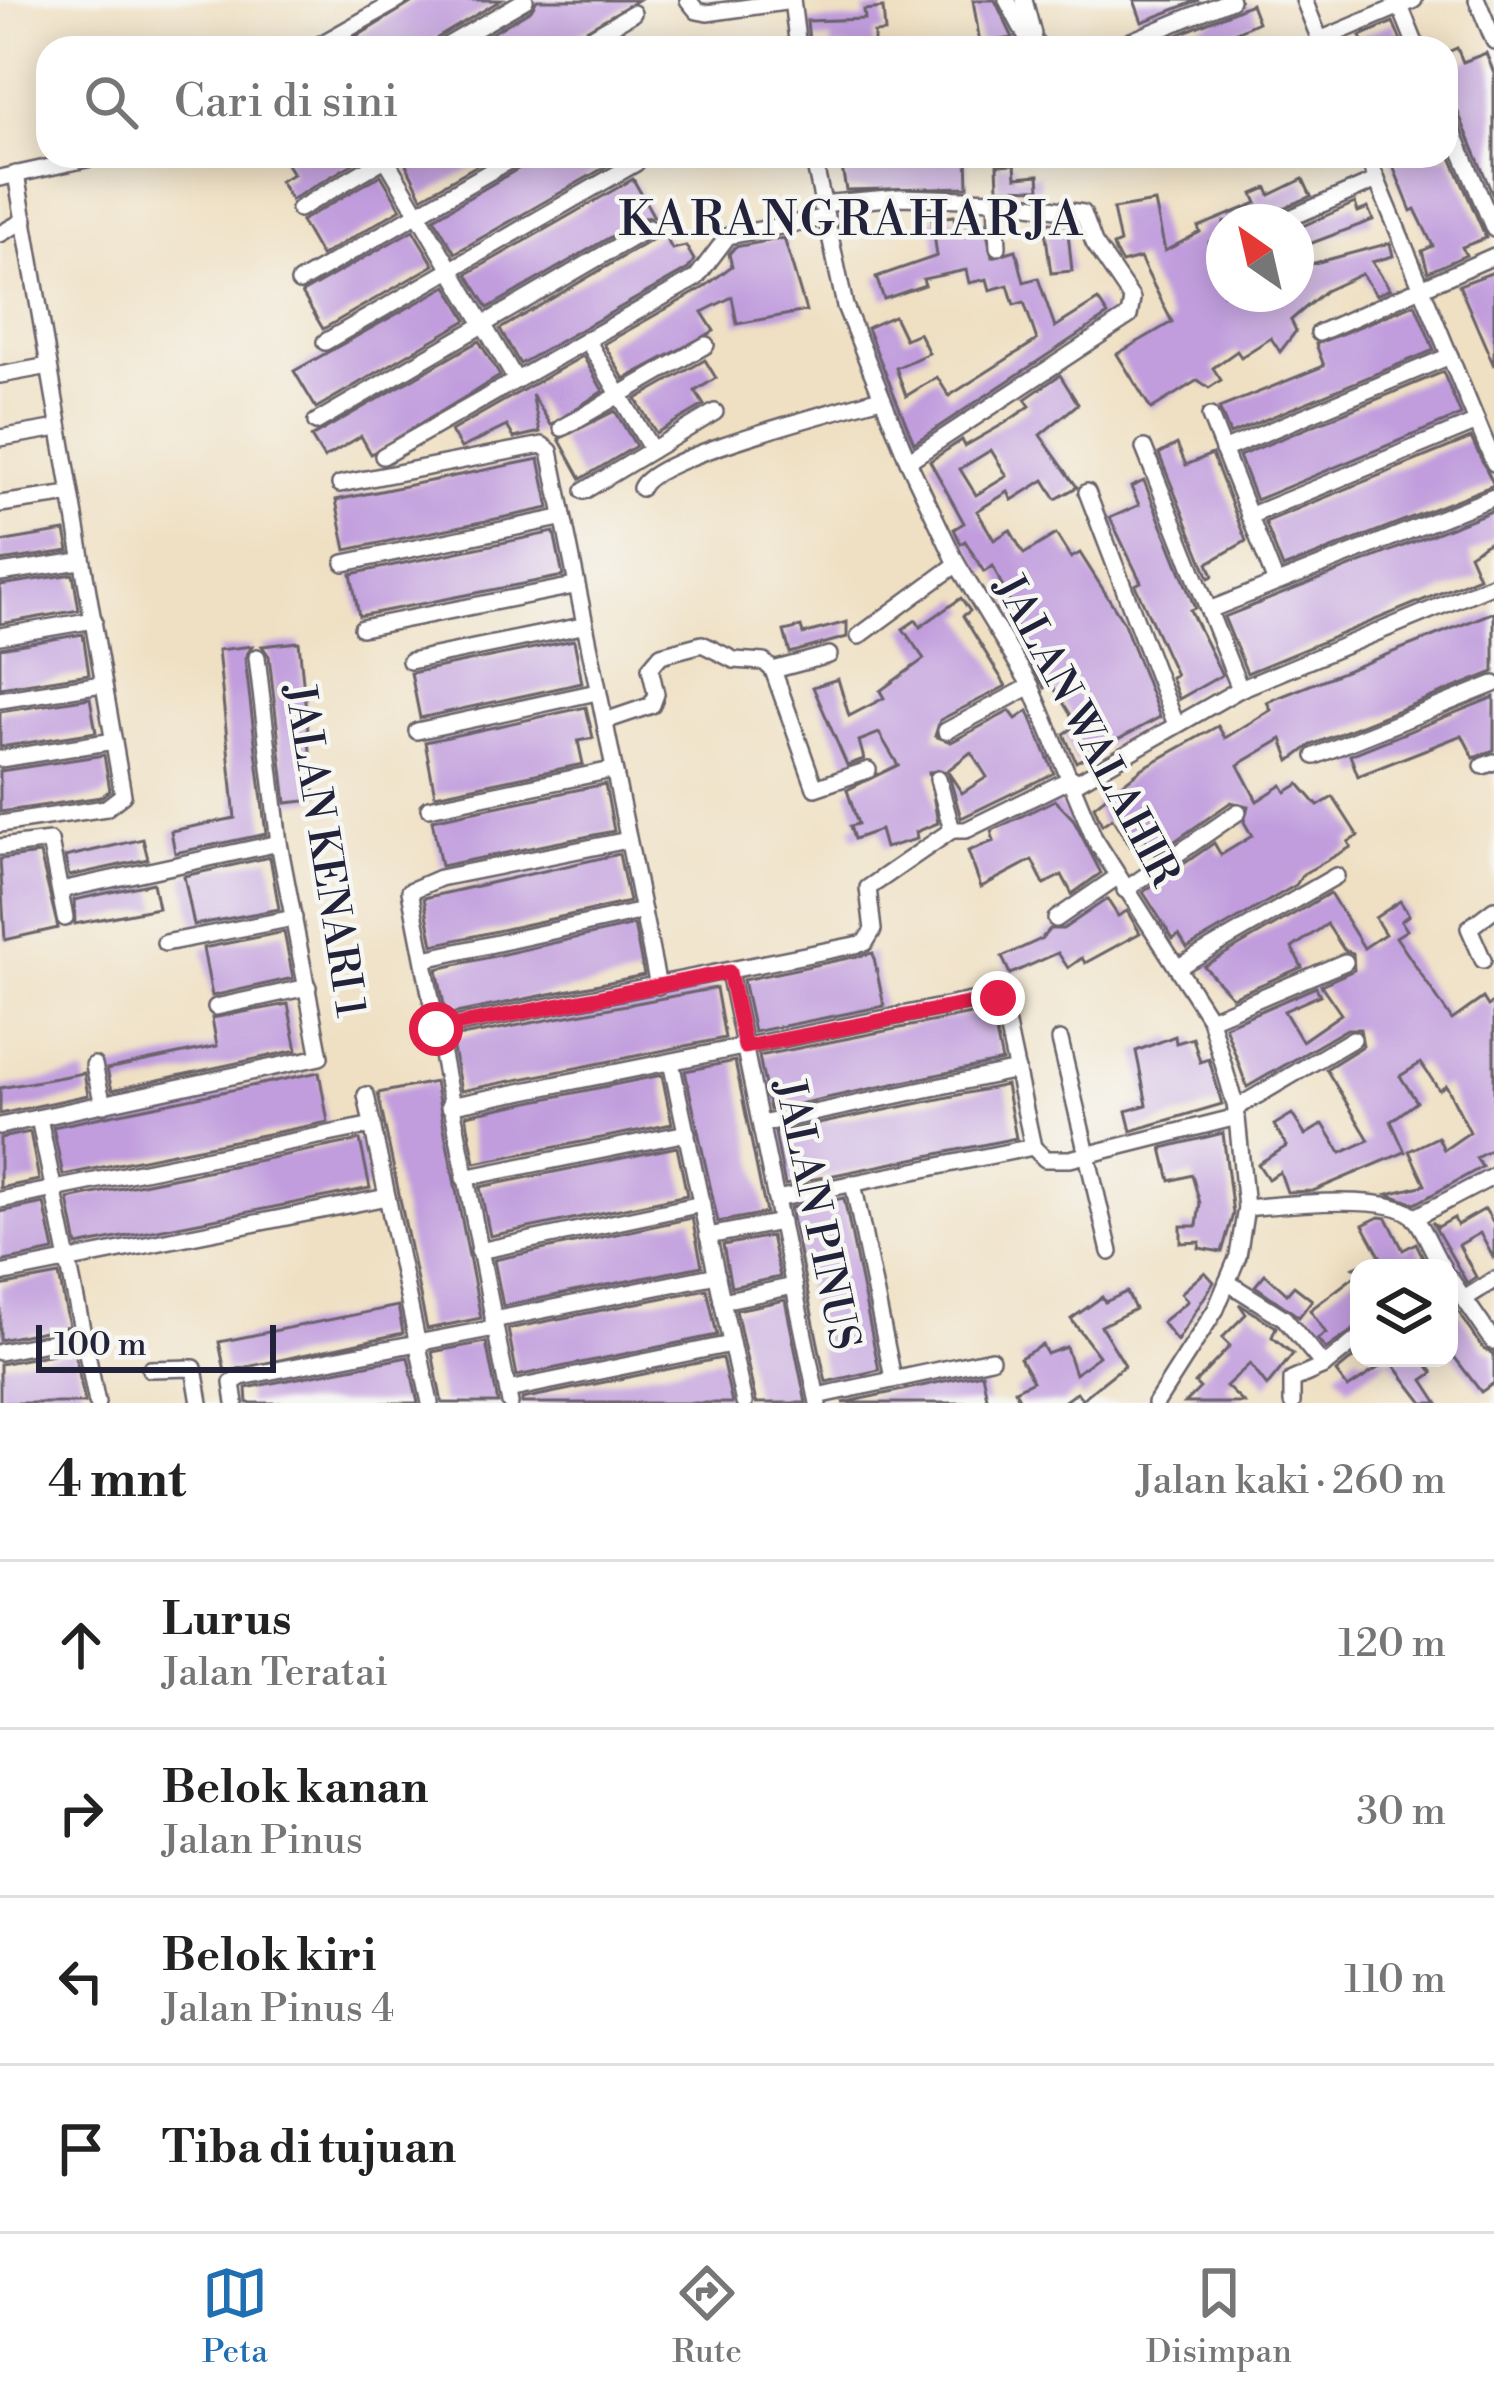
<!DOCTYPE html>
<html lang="id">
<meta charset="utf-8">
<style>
:root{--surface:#fff;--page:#f2f2f2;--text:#222;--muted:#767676;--line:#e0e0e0;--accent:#1f6fb2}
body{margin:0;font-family:"Libre Bodoni",serif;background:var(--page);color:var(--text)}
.controls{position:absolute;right:36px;bottom:36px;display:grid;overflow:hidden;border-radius:24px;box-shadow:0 6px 30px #0003}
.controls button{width:108px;height:108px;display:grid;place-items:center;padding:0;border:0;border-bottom:3px solid var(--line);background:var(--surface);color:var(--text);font:60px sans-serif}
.compass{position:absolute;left:1206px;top:204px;width:108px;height:108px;border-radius:50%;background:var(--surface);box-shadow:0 6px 30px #0003;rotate:326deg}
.scale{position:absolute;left:36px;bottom:30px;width:240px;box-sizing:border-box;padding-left:12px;border:6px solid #22223b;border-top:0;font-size:33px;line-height:42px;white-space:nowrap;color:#22223b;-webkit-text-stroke:9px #f6f6f2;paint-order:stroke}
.stop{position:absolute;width:36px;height:36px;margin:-27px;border:9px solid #e11d48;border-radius:50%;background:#fff}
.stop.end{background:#e11d48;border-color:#fff;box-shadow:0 3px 12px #0008}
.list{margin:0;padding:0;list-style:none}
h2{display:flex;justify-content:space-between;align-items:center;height:156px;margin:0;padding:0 48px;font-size:51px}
h2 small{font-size:39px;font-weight:400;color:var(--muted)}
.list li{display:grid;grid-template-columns:78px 1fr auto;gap:36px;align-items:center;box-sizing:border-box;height:168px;padding:0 48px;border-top:3px solid var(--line)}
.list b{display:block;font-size:45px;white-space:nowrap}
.list p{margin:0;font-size:39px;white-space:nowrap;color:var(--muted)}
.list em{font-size:39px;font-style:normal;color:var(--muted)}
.icon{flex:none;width:66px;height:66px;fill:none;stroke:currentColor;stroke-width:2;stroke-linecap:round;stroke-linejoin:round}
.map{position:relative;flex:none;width:1494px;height:1403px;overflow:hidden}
.search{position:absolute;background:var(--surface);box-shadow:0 6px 30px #0003;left:36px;right:36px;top:36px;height:132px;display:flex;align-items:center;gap:30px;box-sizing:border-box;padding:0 42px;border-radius:36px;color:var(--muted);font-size:45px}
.sheet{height:828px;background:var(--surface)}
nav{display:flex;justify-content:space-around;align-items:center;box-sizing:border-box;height:168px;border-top:3px solid var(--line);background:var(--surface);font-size:33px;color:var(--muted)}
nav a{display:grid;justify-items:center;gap:6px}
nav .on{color:var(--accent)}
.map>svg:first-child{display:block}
.building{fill:#c19ddd;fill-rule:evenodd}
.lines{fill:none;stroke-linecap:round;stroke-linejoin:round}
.minor-casing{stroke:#6a646b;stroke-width:20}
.minor{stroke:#fff;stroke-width:15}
.route{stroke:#e11d48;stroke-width:15}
.labels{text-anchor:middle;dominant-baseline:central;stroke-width:9;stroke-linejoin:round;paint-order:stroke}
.street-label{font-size:42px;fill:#22223b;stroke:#f6f6f2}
.quarter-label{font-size:48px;letter-spacing:3px;fill:#22223b;stroke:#f6f6f2}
</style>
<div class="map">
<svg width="1494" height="1403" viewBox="0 0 1494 1403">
<rect width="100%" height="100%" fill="#f6f6f2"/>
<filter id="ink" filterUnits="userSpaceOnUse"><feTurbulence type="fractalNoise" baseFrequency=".00833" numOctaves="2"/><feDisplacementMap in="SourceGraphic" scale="24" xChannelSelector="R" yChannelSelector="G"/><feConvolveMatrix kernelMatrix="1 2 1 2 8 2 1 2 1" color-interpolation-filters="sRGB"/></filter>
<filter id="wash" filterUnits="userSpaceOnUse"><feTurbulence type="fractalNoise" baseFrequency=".004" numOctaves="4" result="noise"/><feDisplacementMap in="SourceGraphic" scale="48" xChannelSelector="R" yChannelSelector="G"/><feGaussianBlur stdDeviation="2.7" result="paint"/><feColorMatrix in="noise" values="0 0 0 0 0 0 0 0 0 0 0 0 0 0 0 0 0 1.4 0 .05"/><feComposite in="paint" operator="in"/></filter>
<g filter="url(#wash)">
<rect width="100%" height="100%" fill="#efe0c3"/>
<g id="blocks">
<g class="building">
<polygon points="416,0 501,0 437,38 431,48 338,48"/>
<polygon points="537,0 638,0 555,48 467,48 531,10"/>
<polygon points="973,0 995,0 1013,38 980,43"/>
<polygon points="1134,0 1199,0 1142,22"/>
<polygon points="1251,4 1258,22 1201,48 1166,48 1163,41"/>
<polygon points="883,8 885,32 874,33 874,48 831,48 831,39 809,41 807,21 865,19 864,10"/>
<polygon points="1393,22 1404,48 1365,48 1360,36"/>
<polygon points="1457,48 1463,62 1486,53 1494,73 1494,198 1457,110 1446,103 1446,53"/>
<polygon points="1446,146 1486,238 1462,247 1466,255 1428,272 1422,251 1433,246 1415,209 1411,211 1389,156 1446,156"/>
<polygon points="282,156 366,156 291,200 280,181 293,174"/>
<polygon points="402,156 493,156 422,197"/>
<polygon points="529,156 621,158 455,253 434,218 523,166"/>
<polygon points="878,156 967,156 968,187 846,190 841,162"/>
<polygon points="1015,164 1016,177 1039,175 1040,189 998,188 997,165"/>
<polygon points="381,175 401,209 321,256 301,221"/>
<polygon points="633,179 654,217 643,218 488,308 467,274"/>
<polygon points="1303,179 1311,196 1275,212 1269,222 1224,222 1224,234 1209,242 1208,255 1224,259 1224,294 1296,294 1296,268 1390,243 1393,256 1372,262 1390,289 1376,295 1362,274 1325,291 1291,320 1296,331 1280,352 1271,338 1241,357 1237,351 1213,368 1221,380 1209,388 1198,380 1151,409 1117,354 1172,322 1140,258 1122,263 1115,252 1113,246 1120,243 1113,209 1155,202 1165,251 1200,232 1198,227 1257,203 1253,194 1267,188 1270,195"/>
<polygon points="1355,203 1358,212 1368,208 1373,220 1296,249 1296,229"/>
<polygon points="954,216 955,226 985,222 992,257 1016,250 1024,282 1038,278 1055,327 1098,300 1108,315 914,443 867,328 894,316 905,339 919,333 929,353 896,368 906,396 937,377 949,396 1037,340 1024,302 1014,305 1008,285 990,290 987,279 969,283 966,270 923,279 925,285 884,299 876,277 937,256 932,219"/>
<polygon points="1044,222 1067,223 1072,271 1051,273"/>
<polygon points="661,229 672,249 686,246 694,260 688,269 520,364 500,329 655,238"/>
<polygon points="413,230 434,265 323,329 302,293"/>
<polygon points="784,238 806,311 737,324 732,297 702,312 714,331 624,379 604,344 703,288 732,266 729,254 735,247"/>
<polygon points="1494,272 1494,366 1459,285"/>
<polygon points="447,286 467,320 316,408 294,371"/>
<polygon points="1415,304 1434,350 1230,434 1219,408 1324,366 1316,344"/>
<polygon points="479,341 500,376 371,454 361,436 324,458 311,437"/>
<polygon points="583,356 603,391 551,425 532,394 540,432 514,438 507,426 461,448 451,431"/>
<polygon points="705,360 716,378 695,391 704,405 656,433 636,399"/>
<polygon points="1443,372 1461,415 1256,500 1239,456"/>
<path d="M1060 375 1078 404 1040 435 1077 487 1056 499 1044 480 1012 500 1008 492 977 511 994 540 1010 530 1024 554 1056 534 1071 558 1080 553 1123 621 1160 717 1076 762 1064 734 1077 725 1051 683 1045 688 1011 630 1016 627 1010 617 1015 614 993 566 984 572 965 541 961 544 954 529 964 523 930 461 962 440 965 446 1005 423 1030 406 1025 399ZM991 450 1007 476 976 495 960 469Z"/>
<polygon points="615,411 636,446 581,479 559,439"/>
<polygon points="1471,438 1494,485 1283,568 1265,522"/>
<polygon points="1177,444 1186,465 1212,454 1246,541 1208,563 1213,576 1209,578 1159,454"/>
<polygon points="539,459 549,508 346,550 336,500"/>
<polygon points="1144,481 1195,608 1190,610 1222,675 1179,699 1171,677 1176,675 1135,585 1141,582 1110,518 1139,505 1131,487"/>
<polygon points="1494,510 1494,539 1469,554 1479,577 1247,673 1224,617"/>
<polygon points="65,531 69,551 0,561 0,542"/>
<polygon points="554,532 563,576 359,616 351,574"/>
<polygon points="73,574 79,610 0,624 0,585"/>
<polygon points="961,598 970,611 963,616 1006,686 940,720 935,736 951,742 1010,711 1016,719 1028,711 1054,773 961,818 948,772 962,793 987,777 971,752 947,771 929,772 938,823 916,832 917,839 885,848 880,830 854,839 850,826 858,824 847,790 898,765 879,733 859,741 864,759 847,765 813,687 838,679 849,716 884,698 880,691 924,659 903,629 916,620 920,627"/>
<polygon points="1494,612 1494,672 1311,745 1290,761 1282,739 1238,765 1257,801 1282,785 1286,792 1299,784 1318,806 1333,797 1358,836 1348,842 1351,847 1303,874 1296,885 1187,948 1179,935 1173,939 1143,892 1214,843 1221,855 1252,836 1244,822 1248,806 1231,802 1155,855 1144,837 1130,846 1112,818 1102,825 1094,806 1143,768 1218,726 1225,738 1271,710 1267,702"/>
<polygon points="847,622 847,637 790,653 784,631 801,627 803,634"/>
<polygon points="83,634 89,674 0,688 0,648"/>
<polygon points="574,640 582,683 420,718 411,673"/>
<polygon points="299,642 315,800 286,803 269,656 262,646"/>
<polygon points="252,646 245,658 266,834 175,853 171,831 235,818 218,650"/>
<polygon points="1494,697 1494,750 1474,758 1462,735 1358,776 1350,755"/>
<polygon points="90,698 96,732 0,747 0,712"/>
<polygon points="586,707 593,738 578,741 583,764 435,795 425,742"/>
<polygon points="104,755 110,790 101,797 0,812 0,771"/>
<polygon points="605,784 614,831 441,866 432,820"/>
<polygon points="1055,800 1073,819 1101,873 1072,894 1062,875 1044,884 1032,860 981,887 968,851 994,841 991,831"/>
<polygon points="143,839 148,859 69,876 65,857"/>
<polygon points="40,854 58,928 5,940 0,859"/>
<polygon points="619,854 629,902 433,945 424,898"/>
<polygon points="270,857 279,909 194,925 184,876"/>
<polygon points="153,883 158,908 75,924 74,900"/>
<polygon points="1330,893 1364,948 1385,934 1375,918 1400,901 1409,915 1401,921 1407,930 1396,937 1452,1020 1483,998 1488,1006 1494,1002 1494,1148 1476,1158 1482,1167 1415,1204 1388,1194 1425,1185 1409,1151 1438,1137 1444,1150 1470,1132 1446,1085 1439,1090 1421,1063 1400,1076 1417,1102 1391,1121 1405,1152 1313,1191 1287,1192 1280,1172 1268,1179 1258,1164 1287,1146 1274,1125 1292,1114 1305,1135 1323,1124 1341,1153 1369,1140 1326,1069 1363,1046 1360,1029 1347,1029 1247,1087 1225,1026 1316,987 1320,995 1284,1011 1302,1041 1341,1014 1321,985 1354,970 1353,953 1344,950 1327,924 1292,948 1302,967 1232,997 1204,966"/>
<polygon points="1107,899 1118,916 1127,911 1140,933 1085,963 1082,958 1068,968 1058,953 1010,974 1002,957 1041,939 1050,929 1063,929"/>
<polygon points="634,925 644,975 446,1015 437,969"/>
<polygon points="284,932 293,978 212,996 203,948"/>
<polygon points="873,953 884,1006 754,1032 743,980"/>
<polygon points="716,988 725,1038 461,1091 451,1038"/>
<polygon points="288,1004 297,1050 112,1090 107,1069 217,1046 212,1018"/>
<polygon points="991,1010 1002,1061 770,1110 759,1056"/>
<polygon points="1175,1036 1176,1043 1193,1038 1200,1062 1209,1059 1222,1104 1131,1131 1126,1111 1147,1105 1136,1051"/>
<polygon points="735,1061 766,1213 718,1222 685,1071"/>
<polygon points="319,1072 328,1122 63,1175 53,1127"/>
<polygon points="84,1073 88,1095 0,1114 0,1088"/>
<polygon points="662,1075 672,1124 475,1163 466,1115"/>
<polygon points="435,1082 481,1318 427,1329 378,1093"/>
<polygon points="1006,1085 1016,1138 785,1185 775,1133"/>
<polygon points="30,1132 39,1180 0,1188 0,1138"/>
<polygon points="1223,1133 1233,1214 1222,1252 1199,1248 1200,1242 1181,1243 1181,1226 1197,1226 1200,1203 1192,1175 1170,1181 1162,1148"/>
<polygon points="360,1140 370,1188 77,1246 68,1199"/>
<polygon points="677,1147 687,1195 490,1236 480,1187"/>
<polygon points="844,1198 879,1370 826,1382 790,1208"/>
<polygon points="44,1203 54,1251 0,1262 0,1212"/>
<polygon points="1485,1209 1494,1224 1494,1259 1480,1233 1459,1245 1476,1277 1467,1283 1432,1222 1438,1227 1454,1218 1457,1225"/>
<polygon points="1379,1217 1387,1218 1403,1250 1416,1243 1423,1257 1403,1268 1352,1268 1380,1256 1363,1225"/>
<polygon points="692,1218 702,1266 503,1306 494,1260"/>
<polygon points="771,1236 780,1277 731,1287 723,1245"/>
<polygon points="1205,1272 1214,1282 1177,1341 1162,1322 1188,1301 1181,1293"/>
<polygon points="1359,1273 1359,1326 1326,1349 1317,1339 1326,1333 1310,1310"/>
<polygon points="1265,1274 1287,1294 1294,1286 1312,1300 1299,1317 1255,1286"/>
<polygon points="59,1275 69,1326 0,1340 0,1286"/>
<polygon points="707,1289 717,1335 517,1376 508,1329"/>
<polygon points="1127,1292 1135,1309 1101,1326 1125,1365 1082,1399 1077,1392 1062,1403 1021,1403 1015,1390 1033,1381 1020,1358 1042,1345 1047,1354 1066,1347 1075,1374 1099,1356 1071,1319 1102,1297 1105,1302"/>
<polygon points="785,1300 806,1403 756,1403 736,1310"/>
<polygon points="1239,1304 1276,1327 1272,1337 1293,1354 1267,1386 1250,1364 1226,1386 1244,1403 1185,1403 1200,1388 1195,1383 1230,1346 1222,1338 1246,1314"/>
<polygon points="1453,1304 1484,1349 1494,1354 1494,1383 1481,1392 1449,1350"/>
<polygon points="398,1306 403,1333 225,1372 219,1342"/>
<polygon points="486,1342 498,1403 442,1403 432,1352"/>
<polygon points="74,1350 85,1403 0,1403 0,1364"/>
<polygon points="1359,1353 1359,1358 1422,1358 1433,1373 1423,1380 1438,1403 1423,1403 1390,1360 1348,1388 1336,1372"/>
<polygon points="408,1357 418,1403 247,1403 246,1388"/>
<polygon points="722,1358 732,1403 522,1403 522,1399"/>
<polygon points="982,1373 988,1403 842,1403"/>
</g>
</g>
</g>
<g filter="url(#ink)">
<use href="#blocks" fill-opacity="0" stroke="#6a646b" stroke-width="3"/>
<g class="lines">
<g class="minor-casing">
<g id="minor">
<polyline points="688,0 697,11 707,13 792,1"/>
<polyline points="792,0 798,48"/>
<polyline points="1007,0 1028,40 1038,45"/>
<polyline points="1024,0 1033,34"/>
<polyline points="1304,0 1322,45"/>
<polyline points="1477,0 1494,41"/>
<polyline points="1398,1 1417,48"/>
<polyline points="1320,40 1414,0"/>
<polyline points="314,48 399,0"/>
<polyline points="443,48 525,0"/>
<polyline points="574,48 633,13"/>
<polyline points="1114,48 1231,0"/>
<polyline points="1446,115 1494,229"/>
<polyline points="384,156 516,380"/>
<polyline points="813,156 845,306 908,461 957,564 1031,686 1094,838 1210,1019 1236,1108 1246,1208 1238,1256 1216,1309 1156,1403"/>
<polyline points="1367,156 1494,463"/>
<polyline points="0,178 100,156"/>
<polyline points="996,200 998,247"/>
<polyline points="820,204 900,197 996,200 1083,213 1094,243 1132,299 1129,316 908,461"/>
<polyline points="299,209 390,156"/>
<polyline points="1281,222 1377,180"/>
<polyline points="0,234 25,220"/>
<polyline points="1218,249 1224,246"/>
<polyline points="299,282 517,156"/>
<polyline points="1319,333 1494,256"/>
<polyline points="587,340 652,450"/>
<polyline points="325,342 636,163"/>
<polyline points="0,375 49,366"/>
<polyline points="1210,416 1276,583"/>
<polyline points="316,422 649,228"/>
<polyline points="562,428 706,345"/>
<polyline points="0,438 58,428"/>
<polyline points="1144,448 1240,689"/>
<polyline points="1223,450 1450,356"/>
<polyline points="383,456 696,278 728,236 823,218"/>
<polyline points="340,484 542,445 550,451 658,986"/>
<path d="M641 488C653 457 839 411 880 398"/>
<polyline points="584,491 715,412"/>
<polyline points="1087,492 1175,722"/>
<polyline points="0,504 70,494"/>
<polyline points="1249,516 1477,422"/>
<polyline points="344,563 560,518"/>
<polyline points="0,573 80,561"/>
<polyline points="1209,610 1494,497"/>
<polyline points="362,628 574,586"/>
<polyline points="0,636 94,620"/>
<polyline points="859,636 957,564"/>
<polyline points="410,661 582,626"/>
<polyline points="773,670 829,655"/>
<polyline points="0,700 102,684"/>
<polyline points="605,721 652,705 656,694 650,668 661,655 702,644 734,660 764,662 773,670 815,788 868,770"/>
<polyline points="417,731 597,692"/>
<polyline points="946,731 1031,686"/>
<polyline points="1315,756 1494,684"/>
<polyline points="0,759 114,741"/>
<polyline points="1483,766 1494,762"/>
<polyline points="1074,784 1240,689 1494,584"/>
<polyline points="429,808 612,770"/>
<polyline points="0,824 106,808 123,795 16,174"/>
<polyline points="952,830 966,830 1072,778"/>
<polyline points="0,847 50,841 65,918"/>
<polyline points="61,890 279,843"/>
<polyline points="1125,890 1238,812"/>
<polyline points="1056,919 1117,877"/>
<polyline points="165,943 294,918"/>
<polyline points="425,959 643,911"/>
<polyline points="1483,960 1469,928 1494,909"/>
<polyline points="1180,966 1336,876"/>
<polyline points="729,972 818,1403"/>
<polyline points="216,1007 308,987"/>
<polyline points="1210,1019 1345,962"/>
<polyline points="436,1029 865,943 873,930 868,888 952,830 938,779"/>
<polyline points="1060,1040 1110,1252"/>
<polyline points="671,1062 744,1403"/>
<polyline points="94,1065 103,1105"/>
<polyline points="366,1095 430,1403"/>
<polyline points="449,1106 996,996 1002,1002 1033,1147"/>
<polyline points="1236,1108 1353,1039"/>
<polyline points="39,1118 97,1403"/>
<polyline points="761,1124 1017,1070"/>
<polyline points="0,1126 320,1057 279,843 257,657"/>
<polyline points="1033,1147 1045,1159 1070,1159 1237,1117"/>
<polyline points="464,1178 687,1133"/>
<polyline points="853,1183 893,1378"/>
<polyline points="776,1199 1033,1147"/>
<polyline points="0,1200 373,1125"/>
<path d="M1246 1208C1278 1205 1394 1192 1415 1218 1426 1232 1433 1253 1443 1268"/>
<polyline points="1414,1218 1494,1176"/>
<polyline points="708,1236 781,1222"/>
<polyline points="479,1251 702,1204"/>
<polyline points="0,1274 387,1197"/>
<polyline points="1449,1277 1494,1342"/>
<polyline points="1227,1282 1284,1318 1324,1366"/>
<polyline points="1464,1299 1494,1280"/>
<polyline points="722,1301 794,1286"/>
<polyline points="493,1320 717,1275"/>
<polyline points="0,1352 83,1336"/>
<polyline points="150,1369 194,1368 200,1403"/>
<polyline points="508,1390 731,1344"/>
<polyline points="817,1396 991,1359"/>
<polyline points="235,1403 232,1383 241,1377 495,1328"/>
<polyline points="510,1403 410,891 440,878 628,840"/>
<polyline points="1292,1403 1292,1380 1324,1366 1359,1338"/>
</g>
</g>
<use href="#minor" class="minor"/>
</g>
</g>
<g class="lines" filter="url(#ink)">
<polyline class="route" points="436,1029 729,972 745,1047 998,998"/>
</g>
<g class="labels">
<g class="street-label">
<text transform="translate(1086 731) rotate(62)">JALAN WALAHIR</text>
<text transform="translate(324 851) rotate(81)">JALAN KENARI 1</text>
<text transform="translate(816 1215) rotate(78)">JALAN PINUS</text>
</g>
<g class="quarter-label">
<text x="852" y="221">KARANGRAHARJA</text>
</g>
</g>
</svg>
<div class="controls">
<button><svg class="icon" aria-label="layers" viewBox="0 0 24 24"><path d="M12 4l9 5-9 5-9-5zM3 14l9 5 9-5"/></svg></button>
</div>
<svg class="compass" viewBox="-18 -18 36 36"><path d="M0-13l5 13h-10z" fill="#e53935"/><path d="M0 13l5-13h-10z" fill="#767676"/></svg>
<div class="scale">100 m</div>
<div class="stop" style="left:436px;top:1029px"></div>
<div class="stop end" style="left:998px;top:998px"></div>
<div class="search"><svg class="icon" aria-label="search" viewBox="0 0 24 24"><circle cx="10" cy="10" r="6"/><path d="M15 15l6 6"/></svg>Cari di sini</div>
</div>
<section class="sheet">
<h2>4 mnt<small>Jalan kaki · 260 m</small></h2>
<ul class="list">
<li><svg class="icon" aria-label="ahead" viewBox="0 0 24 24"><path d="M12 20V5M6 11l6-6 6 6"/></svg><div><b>Lurus</b><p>Jalan Teratai</p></div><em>120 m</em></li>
<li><svg class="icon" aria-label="right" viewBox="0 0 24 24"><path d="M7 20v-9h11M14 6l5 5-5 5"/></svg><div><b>Belok kanan</b><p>Jalan Pinus</p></div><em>30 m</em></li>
<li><svg class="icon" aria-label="left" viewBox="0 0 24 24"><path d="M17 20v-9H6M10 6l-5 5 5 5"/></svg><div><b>Belok kiri</b><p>Jalan Pinus 4</p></div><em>110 m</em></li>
<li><svg class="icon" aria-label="arrive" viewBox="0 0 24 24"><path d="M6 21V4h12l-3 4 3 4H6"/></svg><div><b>Tiba di tujuan</b></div></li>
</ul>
</section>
<nav>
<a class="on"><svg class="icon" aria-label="map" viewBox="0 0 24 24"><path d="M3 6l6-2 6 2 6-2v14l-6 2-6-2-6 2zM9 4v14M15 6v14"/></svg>Peta</a>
<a><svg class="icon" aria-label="directions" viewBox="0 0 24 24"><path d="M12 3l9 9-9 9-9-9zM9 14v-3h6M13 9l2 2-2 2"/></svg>Rute</a>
<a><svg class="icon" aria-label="saved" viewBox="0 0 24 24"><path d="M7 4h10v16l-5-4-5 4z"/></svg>Disimpan</a>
</nav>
